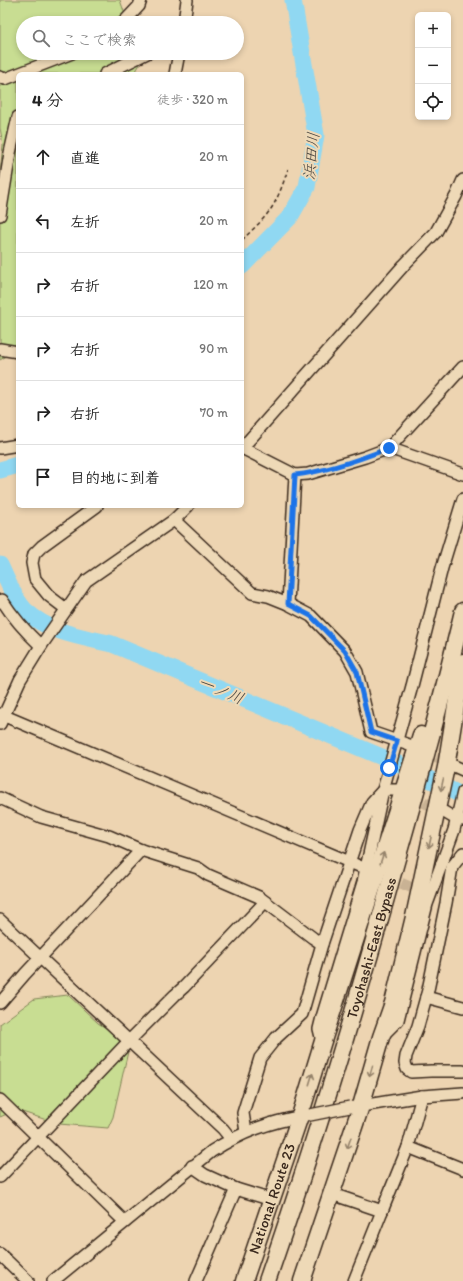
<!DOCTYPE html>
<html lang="ja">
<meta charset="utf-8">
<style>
:root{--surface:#fff;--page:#f2f2f2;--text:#222;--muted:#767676;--line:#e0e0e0}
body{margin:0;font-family:Itim,"Klee One",sans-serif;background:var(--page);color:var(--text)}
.controls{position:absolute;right:12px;top:12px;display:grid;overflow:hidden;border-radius:6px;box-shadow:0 2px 6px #0003}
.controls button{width:36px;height:36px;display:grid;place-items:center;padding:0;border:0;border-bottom:1px solid var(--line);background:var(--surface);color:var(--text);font:20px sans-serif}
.stop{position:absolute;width:12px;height:12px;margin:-9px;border:3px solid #1a73e8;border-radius:50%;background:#fff}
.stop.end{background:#1a73e8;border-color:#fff;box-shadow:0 1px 4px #0008}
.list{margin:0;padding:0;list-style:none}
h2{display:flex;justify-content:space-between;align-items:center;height:52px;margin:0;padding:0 16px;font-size:17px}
h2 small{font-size:13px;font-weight:400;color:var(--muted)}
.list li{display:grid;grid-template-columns:26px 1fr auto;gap:12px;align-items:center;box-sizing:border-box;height:64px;padding:0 16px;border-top:1px solid var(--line)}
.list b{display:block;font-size:15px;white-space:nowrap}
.list em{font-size:13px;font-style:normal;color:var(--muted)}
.icon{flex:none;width:22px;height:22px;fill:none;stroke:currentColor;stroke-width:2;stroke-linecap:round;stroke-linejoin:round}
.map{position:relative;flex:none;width:463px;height:1281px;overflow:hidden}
.search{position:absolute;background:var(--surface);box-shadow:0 2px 6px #0003;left:16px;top:16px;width:228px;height:44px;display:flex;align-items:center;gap:10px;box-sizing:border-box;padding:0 14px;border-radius:22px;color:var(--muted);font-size:15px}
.panel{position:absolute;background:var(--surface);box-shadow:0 2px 6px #0003;left:16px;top:72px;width:228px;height:436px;border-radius:6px}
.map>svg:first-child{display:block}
.green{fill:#c8dd92;stroke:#828458}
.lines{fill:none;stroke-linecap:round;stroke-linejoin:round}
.river{stroke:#90d8f2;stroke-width:17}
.minor-tunnel{stroke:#c9b294;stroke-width:11;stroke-dasharray:11 5.5;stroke-linecap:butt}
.minor-casing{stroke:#3b2a1e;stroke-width:14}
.highway-casing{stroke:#3b2a1e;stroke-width:19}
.path{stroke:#3b2a1e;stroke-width:1.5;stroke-dasharray:4 3;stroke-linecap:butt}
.minor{stroke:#eed9b7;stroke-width:11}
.highway{stroke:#eed9b7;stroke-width:16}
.minor-bridge-casing{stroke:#3b2a1e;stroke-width:14;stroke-linecap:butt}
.minor-bridge{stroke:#eed9b7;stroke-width:11}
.oneway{stroke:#94826a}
.route{stroke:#1a73e8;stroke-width:5}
.labels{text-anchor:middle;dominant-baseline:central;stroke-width:4;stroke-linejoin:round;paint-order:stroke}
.street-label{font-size:15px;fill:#3b2a1e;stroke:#eed9b7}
.water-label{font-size:16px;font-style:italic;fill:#48443e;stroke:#eed9b7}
</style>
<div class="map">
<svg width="463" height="1281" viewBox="0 0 463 1281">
<rect width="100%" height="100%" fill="#edd4b1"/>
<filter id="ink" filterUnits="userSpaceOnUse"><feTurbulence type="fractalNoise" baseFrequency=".025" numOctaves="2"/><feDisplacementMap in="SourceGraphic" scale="8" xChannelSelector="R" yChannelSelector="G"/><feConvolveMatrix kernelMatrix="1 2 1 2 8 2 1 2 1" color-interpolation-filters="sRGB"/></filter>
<g filter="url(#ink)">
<g class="green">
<polygon points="0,0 120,0 128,23 23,23 23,53 139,53 142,61 134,74 18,74 18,349 0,360 0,172 3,145 0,128"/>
<polygon points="68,995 98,1023 130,1043 113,1117 108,1128 59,1124 16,1110 0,1117 0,1024 34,999"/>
</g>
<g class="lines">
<g class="river">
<polyline points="242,266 290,217 307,187 316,135 293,0"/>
<polyline points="0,470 18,465"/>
<path d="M0 565C6 578 15 601 26 611 49 633 82 637 112 644L401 765 463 796"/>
</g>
<g class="minor-tunnel">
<polyline points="421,751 453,765"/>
<polyline points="409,795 442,811"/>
<polyline points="386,877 437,898"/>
</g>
<g class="minor-casing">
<g id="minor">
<polyline points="123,23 139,6 141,0"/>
<polyline points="184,23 187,0"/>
<polyline points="105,74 147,53"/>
<polyline points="175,74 179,53"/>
<polyline points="0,77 5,79 72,53"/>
<polyline points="0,215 10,153 18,117"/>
<polyline points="0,349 18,352"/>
<polyline points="0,448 18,445"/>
<polyline points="242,448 404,265 436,232 456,196 463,180"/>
<polyline points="242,448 295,475 308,474 365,457 389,448 463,367"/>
<polyline points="389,448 463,474"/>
<polyline points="174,520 252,593 268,596 288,604 311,616 345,651 357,672 371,732 412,746"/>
<path d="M0 602 2 600C14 619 25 631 41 646"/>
<polyline points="288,604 295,475"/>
<polyline points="66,609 49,596 35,579 32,563 34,554 42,546 97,506"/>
<polyline points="0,714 359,866"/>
<polyline points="0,724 20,680 41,646 86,581 174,520 188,506"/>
<polyline points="454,766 463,770"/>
<polyline points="0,798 41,817 109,836 141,850 198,868 208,875 259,897 313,938 322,944"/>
<polyline points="444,812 456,819 462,820"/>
<polyline points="463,853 452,867 446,903 428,990 418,1026 406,1056 405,1063 407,1069 411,1072 431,1071 463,1071"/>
<polyline points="0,920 223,1129 231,1139"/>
<polyline points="426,997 463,1007"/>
<polyline points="0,1003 25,974 141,850"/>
<polyline points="385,1033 398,1020 427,904 454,830 463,792"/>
<polyline points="321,1037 319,1029 322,1017 363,882 383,790 412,686 442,568 463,499"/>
<polyline points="0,1100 125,1222"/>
<polyline points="355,1107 422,1096 463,1093"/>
<polyline points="246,1132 243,1113 260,1058 276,1038 302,1014 322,944 360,830 372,802 383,790 398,790"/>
<polyline points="408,1147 463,1169"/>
<polyline points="192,1166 205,1175 236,1189 272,1200"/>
<polyline points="0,1177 129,1041 175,995 184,987 265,902"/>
<polyline points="332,1194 382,1211 354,1281"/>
<polyline points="382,1211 408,1147 422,1096"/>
<polyline points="0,1254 28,1281"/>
<path d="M53 1281 212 1151C242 1132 269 1122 304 1116"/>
<polyline points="196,1281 236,1189"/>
</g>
</g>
<g class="highway-casing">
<g id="highway">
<path id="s1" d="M244 1281 300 1116 323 1041 421 735"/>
<path id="s2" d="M267 1281C315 1143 357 1003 396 862 420 778 443 695 463 611"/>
<polyline points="302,1281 361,1106 381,1037 393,1003 414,917 446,767 463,662"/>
</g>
</g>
<path class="path" d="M242 240C253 229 266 218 274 204 280 193 284 181 288 169"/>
<use href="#minor" class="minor"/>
<use href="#highway" class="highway"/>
<g class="minor-bridge-casing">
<polyline id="minor-bridge" points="310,1115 350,1107"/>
</g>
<use href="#minor-bridge" class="minor-bridge"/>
</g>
<defs><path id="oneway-shaft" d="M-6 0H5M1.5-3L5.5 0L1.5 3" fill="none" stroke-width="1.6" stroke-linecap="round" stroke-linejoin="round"/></defs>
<g class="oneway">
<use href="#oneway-shaft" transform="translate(442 785) rotate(102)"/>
<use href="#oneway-shaft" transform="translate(430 842) rotate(102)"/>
<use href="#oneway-shaft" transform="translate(382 858) rotate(-72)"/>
<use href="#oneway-shaft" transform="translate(371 1071) rotate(106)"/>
<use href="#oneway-shaft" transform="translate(311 1079) rotate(-73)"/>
<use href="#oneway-shaft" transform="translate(349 1143) rotate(109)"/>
</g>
</g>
<g class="lines" filter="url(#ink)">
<path class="route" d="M389 448C361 459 325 472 295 475L288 604 311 616 345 651 357 672 371 732 397 741 389 768"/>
</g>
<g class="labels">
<g class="street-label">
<text stroke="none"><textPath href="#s2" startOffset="349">Toyohashi-East Bypass</textPath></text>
<text stroke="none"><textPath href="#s1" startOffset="87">National Route 23</textPath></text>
</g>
<g class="water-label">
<text transform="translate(311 156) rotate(-84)">浜田川</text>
<text transform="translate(221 690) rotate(23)">一ノ川</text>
</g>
</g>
</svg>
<div class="controls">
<button>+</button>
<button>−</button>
<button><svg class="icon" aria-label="locate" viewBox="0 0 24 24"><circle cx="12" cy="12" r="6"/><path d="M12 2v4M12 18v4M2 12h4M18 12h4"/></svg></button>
</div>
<div class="stop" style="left:389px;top:768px"></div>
<div class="stop end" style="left:389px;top:448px"></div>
<div class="search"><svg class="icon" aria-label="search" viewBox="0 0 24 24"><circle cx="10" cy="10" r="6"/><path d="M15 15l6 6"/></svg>ここで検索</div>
<section class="panel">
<h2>4 分<small>徒歩 · 320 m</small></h2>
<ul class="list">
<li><svg class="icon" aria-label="ahead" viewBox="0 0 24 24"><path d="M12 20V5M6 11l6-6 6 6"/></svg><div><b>直進</b></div><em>20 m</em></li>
<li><svg class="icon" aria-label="left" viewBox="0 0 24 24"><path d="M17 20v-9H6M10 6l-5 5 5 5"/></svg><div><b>左折</b></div><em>20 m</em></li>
<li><svg class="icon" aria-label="right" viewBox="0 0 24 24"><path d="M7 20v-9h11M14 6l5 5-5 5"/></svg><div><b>右折</b></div><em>120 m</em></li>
<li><svg class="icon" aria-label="right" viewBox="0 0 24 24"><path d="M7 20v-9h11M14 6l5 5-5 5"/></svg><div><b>右折</b></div><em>90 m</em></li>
<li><svg class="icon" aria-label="right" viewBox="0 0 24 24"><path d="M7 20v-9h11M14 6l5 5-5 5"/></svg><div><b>右折</b></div><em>70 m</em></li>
<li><svg class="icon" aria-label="arrive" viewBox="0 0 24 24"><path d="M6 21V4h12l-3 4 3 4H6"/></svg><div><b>目的地に到着</b></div></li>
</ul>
</section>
</div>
